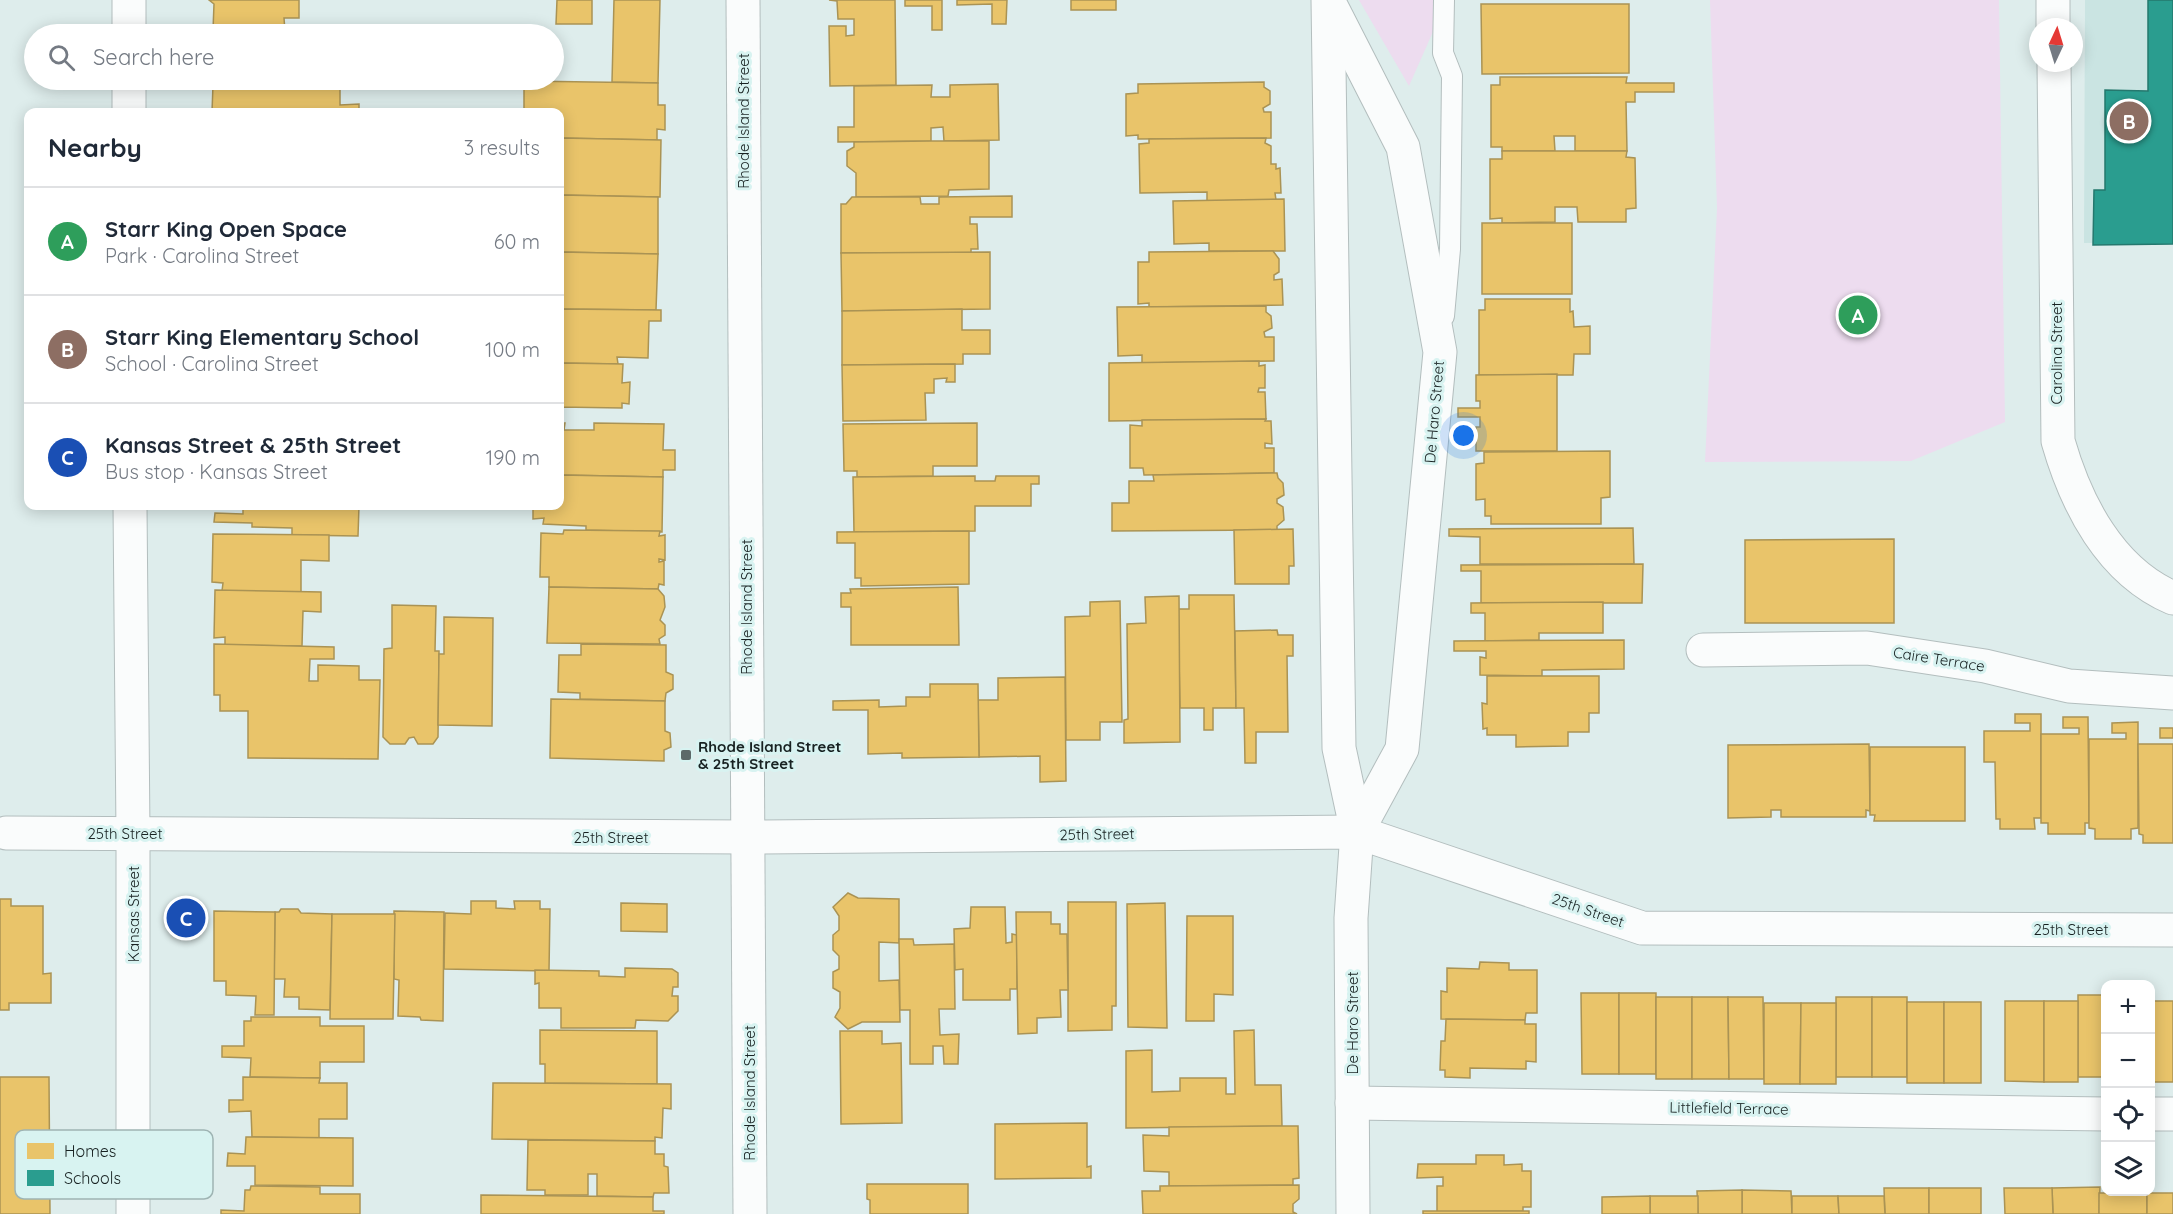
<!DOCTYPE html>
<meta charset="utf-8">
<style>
:root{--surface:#fff;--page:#f6f6f7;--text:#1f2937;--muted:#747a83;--line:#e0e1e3;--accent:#111827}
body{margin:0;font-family:Quicksand,sans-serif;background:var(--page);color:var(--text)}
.controls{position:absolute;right:18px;bottom:18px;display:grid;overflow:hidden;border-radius:12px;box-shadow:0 3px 15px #0003}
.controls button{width:54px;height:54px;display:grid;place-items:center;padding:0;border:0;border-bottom:2px solid var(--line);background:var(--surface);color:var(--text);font:30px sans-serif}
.compass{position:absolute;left:2029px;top:18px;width:54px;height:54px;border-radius:50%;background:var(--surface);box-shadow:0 3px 15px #0003;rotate:4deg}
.you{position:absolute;left:1464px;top:436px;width:21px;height:21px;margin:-15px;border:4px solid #fff;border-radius:50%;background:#1a73e8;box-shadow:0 0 0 9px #1a73e833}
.badge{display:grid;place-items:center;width:39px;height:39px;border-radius:50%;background:var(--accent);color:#fff;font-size:20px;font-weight:700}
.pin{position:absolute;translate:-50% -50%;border:3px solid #fff;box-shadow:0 2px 6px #0006}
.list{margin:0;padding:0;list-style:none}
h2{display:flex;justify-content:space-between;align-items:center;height:78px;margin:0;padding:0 24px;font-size:26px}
h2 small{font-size:20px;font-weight:400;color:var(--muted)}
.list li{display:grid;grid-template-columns:39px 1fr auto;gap:18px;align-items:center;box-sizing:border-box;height:108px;padding:0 24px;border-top:2px solid var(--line)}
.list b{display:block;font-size:22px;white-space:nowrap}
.list p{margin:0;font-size:20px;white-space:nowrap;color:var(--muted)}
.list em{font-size:20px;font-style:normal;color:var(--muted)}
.icon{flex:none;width:33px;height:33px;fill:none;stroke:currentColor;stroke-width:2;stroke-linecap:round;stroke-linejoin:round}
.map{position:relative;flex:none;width:2173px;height:1214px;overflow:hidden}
.search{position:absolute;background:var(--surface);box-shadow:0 3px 15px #0003;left:24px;top:24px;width:540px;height:66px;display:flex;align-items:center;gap:15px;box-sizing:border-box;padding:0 21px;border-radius:33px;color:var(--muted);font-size:22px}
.panel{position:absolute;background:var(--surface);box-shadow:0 3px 15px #0003;left:24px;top:108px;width:540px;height:402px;border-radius:12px}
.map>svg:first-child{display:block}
.built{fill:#cae4e2}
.green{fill:#eddcef}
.homes{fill:#e9c46a;stroke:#aa9354;stroke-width:1.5}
.schools{fill:#2a9d8f;stroke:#25786e;stroke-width:1.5}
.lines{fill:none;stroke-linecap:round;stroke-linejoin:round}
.lane-casing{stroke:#b3bebe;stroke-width:22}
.street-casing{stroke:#b3bebe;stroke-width:35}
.lane{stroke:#fafcfc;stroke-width:20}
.street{stroke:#fafcfc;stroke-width:33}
.poi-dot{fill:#5d6969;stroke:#d8f3f1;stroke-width:2}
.labels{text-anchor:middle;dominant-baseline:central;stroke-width:6;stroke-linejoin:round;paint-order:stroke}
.street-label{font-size:15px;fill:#182222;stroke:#d8f3f1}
.poi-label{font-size:15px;font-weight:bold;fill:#182222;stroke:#d8f3f1;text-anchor:start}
.key{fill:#d8f3f1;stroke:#9eb4b3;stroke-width:1.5}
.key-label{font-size:16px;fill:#182222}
</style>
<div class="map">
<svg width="2173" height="1214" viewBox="0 0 2173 1214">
<rect width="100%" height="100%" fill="#deedec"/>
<polygon class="built" points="2085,0 2173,0 2173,242 2084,243"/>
<g class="green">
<polygon points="1359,0 1447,0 1409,86"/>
<polygon points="1710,0 1999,0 2005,422 1911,461 1705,462 1717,208"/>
</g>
<g class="homes">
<polygon points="209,0 299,0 299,18 284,18 285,31 213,30 214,4"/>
<polygon points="557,0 592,0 592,24 556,24"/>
<polygon points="614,0 660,0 658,83 612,82"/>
<polygon points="829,0 895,0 896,85 830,86 829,26 846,26 846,36 854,35 854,19 838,19 837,1"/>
<polygon points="905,0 942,0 942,30 932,30 932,6 905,6"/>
<polygon points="957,0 1007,0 1006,24 992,24 992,4 957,5"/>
<rect x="1071" y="0" width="45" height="10"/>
<polygon points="1481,4 1629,4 1629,73 1482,74"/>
<polygon points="213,30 305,31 305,34 213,34"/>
<polygon points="312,31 379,32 379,34 312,34"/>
<polygon points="1500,77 1627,77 1626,83 1674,83 1674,92 1635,92 1635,102 1626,102 1627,151 1575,151 1575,136 1554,136 1555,151 1502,151 1502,147 1491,147 1491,85 1500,85"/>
<polygon points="248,80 394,80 394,88 248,86"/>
<polygon points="524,81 658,83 658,105 665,105 665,130 657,129 657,140 560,138 560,112 524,112"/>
<polygon points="1264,82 1264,87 1270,91 1270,104 1263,108 1264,112 1271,112 1271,138 1138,139 1138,135 1126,136 1126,94 1138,93 1138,84"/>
<polygon points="998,84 999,140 944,141 943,127 931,128 931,141 838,142 838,127 854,127 854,86 932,85 931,97 950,97 950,85"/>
<polygon points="213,85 340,87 340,105 359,104 359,112 212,112"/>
<polygon points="560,138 661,140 660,197 560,195"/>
<polygon points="1266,138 1265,143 1271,146 1271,164 1276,164 1276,169 1280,168 1281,193 1275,193 1276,200 1207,201 1207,192 1140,193 1139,144 1149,143 1149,139"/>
<polygon points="931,141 989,141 989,189 949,190 948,196 856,197 856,173 847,166 847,151 854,147 854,142"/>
<polygon points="1502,151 1627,151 1626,157 1635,158 1636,208 1626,209 1626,222 1578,222 1577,207 1555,207 1555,222 1502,223 1502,218 1490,219 1490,159 1502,159"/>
<polygon points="560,195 658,197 658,254 560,252"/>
<polygon points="1012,196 1012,217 970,217 970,224 977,224 978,249 971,249 971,253 841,253 841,204 846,204 852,197 920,197 921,204 939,204 939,197"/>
<polygon points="1284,199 1285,251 1209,251 1209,243 1174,244 1173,201"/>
<rect x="1482" y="223" width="90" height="71"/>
<polygon points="1273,251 1279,259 1279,272 1274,275 1274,280 1282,279 1283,305 1149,307 1149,303 1138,304 1138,262 1149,262 1149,252"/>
<polygon points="560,252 658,254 656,310 560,309"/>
<polygon points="990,252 990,309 842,311 841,253"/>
<polygon points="1485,299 1570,299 1570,312 1573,311 1574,327 1590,326 1590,354 1574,354 1573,375 1479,375 1479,310 1485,310"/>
<polygon points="1266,306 1266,312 1271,316 1272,328 1264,332 1265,337 1274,337 1274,361 1142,363 1142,355 1118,356 1117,307"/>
<polygon points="560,309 661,310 661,321 649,321 648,358 617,357 618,364 560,363"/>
<polygon points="962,309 962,330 990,330 990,354 963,354 963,364 842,365 842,311"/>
<polygon points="1259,361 1259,366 1265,365 1265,388 1259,388 1258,392 1265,392 1266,419 1109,421 1109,363"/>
<polygon points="560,363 623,364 622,383 630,382 629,404 622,403 622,408 560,407 560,414"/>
<polygon points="955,364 955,382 946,382 947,378 934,379 934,393 925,393 926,420 843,421 842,365"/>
<polygon points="1557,374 1557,451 1476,451 1476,427 1480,427 1480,417 1458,417 1458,408 1480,408 1480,401 1476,401 1476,375"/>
<polygon points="1266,419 1265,421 1271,421 1272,444 1265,443 1265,448 1274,448 1274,473 1144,475 1143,468 1130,468 1130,425 1142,426 1142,420"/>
<polygon points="560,423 565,423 564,430 594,430 594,423 664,424 663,450 675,450 675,470 663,470 663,477 563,475 563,465 560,465"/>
<polygon points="977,423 977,466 933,466 933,476 857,477 857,471 844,471 843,424"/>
<polygon points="1610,451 1610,497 1601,498 1601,524 1491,524 1491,516 1485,516 1485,499 1476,500 1476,464 1484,463 1484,452"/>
<polygon points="1277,473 1278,478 1283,483 1284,495 1277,499 1277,503 1283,507 1284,520 1277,526 1277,530 1112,531 1112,503 1129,503 1129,481 1154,481 1153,475"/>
<polygon points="560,475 663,477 662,532 586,530 586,526 543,524 544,518 533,519 533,506 560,506"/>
<polygon points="975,476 975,481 995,481 996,476 1039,476 1039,484 1031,484 1031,506 975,506 975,531 854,532 853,477"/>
<polygon points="243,506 359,506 358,536 292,535 292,528 252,527 252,523 214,522 215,513 243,514"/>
<polygon points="1633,528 1634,564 1480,564 1480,537 1449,536 1449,529"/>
<polygon points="1293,529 1294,566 1289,566 1289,584 1235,584 1234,530"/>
<polygon points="564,530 660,531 659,536 665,535 665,560 659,559 659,562 664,561 664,585 659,584 658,589 549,587 549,577 540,577 541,533 563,534"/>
<polygon points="969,531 969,584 861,586 861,578 855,578 855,543 837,543 837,532"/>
<polygon points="213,534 329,535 329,561 301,560 301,592 222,591 223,583 212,582"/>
<polygon points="1894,539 1894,623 1745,623 1745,540"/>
<polygon points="1643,564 1642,603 1481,603 1481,571 1461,571 1461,565"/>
<polygon points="549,587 658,589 664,596 665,607 660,620 665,625 665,635 659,639 660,644 547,643"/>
<polygon points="958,587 959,645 851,645 851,607 841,607 841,593 851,593 850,589"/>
<polygon points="215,590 321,592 321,612 303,611 302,646 225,645 225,637 214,638"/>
<polygon points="1189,595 1234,595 1236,708 1213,708 1213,730 1204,730 1204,708 1180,708 1178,609 1189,609"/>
<polygon points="1179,596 1180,742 1124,743 1124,720 1128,719 1127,624 1146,623 1145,597"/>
<polygon points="1120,601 1122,722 1100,722 1100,740 1066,740 1065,617 1090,616 1090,602"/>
<polygon points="1603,602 1603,633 1539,633 1539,640 1485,641 1485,613 1471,613 1471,603"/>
<polygon points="392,605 436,606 435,651 439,651 439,654 438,737 433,744 418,744 414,737 409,738 405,744 390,744 383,737 384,649 392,648"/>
<polygon points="444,617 493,618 492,726 438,725 439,654 444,654"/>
<polygon points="1277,630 1278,635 1293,635 1293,656 1287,656 1288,732 1256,732 1256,763 1245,763 1244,708 1236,708 1235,631"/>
<polygon points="1624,640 1624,669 1542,670 1542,676 1480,675 1480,657 1486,658 1486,651 1454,651 1454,641"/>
<polygon points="214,644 334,647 334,659 310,659 309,681 318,681 318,665 359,666 359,680 380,680 378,759 248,758 248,711 220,711 220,695 214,695"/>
<polygon points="581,644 666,645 666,672 673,675 673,689 666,693 665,701 580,699 580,693 558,692 559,655 581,655"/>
<polygon points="1487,676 1599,676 1599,713 1589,713 1589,732 1568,732 1568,746 1516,747 1516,735 1487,735 1487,728 1483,729 1482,703 1487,704"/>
<polygon points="1065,677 1066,781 1040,782 1040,756 979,757 978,700 998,700 998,678"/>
<polygon points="930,684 978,684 979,757 902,758 902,753 868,754 868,710 833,710 833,701 879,700 879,707 906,706 906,697 930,697"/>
<polygon points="551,699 665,701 665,731 670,733 671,747 664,750 664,761 550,758"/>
<polygon points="2015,714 2041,714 2041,818 2034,818 2035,829 2000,829 2000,819 1996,819 1995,762 1984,762 1984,731 2030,731 2030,723 2015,723"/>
<polygon points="2063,717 2088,717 2089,823 2085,823 2085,834 2048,834 2048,823 2041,823 2041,734 2079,734 2079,728 2063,728"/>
<polygon points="2138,722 2138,828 2131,829 2131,839 2095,839 2095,829 2089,828 2089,739 2126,739 2126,733 2112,733 2112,723"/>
<rect x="2160" y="728" width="13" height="10"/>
<polygon points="1869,744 1870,811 1866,810 1866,817 1781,817 1781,810 1771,810 1771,817 1728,818 1728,745"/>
<polygon points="2138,744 2173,744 2173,843 2143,843 2143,835 2139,834"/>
<polygon points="1870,747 1965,747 1965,821 1874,821 1875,815 1870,815"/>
<polygon points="848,893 858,898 899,899 899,943 879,942 879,981 899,980 900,1022 862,1022 848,1029 835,1017 840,1008 840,992 833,988 833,972 839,969 839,956 833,950 833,935 839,930 839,916 833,907"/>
<polygon points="0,899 11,899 11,906 43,906 43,974 51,973 51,1003 9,1003 9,1010 0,1010"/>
<polygon points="471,901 496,901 496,908 515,909 514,901 540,901 540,909 550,909 549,971 444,969 445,913 471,914"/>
<polygon points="1068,902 1116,902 1116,1006 1112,1006 1112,1030 1068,1031"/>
<polygon points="621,903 667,904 667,932 621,931"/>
<polygon points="1165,903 1167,1028 1128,1027 1127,904"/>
<polygon points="971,907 1005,907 1006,943 1012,942 1012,934 1017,935 1017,989 1010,989 1010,1000 963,1000 963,969 955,970 954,929 970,928"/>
<polygon points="281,909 298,909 301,913 332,914 330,1010 299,1009 299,997 284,997 285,979 274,979 275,912 279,912"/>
<polygon points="214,911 275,912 274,1015 255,1015 256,996 226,995 226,981 214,981"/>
<polygon points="394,911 444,912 443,1021 421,1020 420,1017 398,1016 399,980 394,979"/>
<polygon points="1016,912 1051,912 1051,924 1060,924 1060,934 1067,934 1068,990 1060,990 1061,1017 1037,1018 1037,1033 1018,1034"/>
<polygon points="332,914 395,914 393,1019 330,1019"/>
<polygon points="1187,916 1233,916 1233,995 1214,994 1214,1021 1186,1021"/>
<polygon points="899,939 913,939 914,945 954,944 955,1009 939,1009 940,1035 959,1034 958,1064 944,1064 943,1046 933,1046 933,1064 910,1064 910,1010 900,1010"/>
<polygon points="1480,962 1509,963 1509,970 1537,970 1537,1013 1526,1013 1525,1020 1441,1019 1441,991 1447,992 1447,968 1479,969"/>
<polygon points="625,968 672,969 678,973 678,987 673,987 672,996 678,996 678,1011 668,1021 636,1020 635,1028 561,1028 561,1008 539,1008 539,983 535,984 535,970 599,971 599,976 625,977"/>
<polygon points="1581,993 1619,993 1619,1074 1582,1074"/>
<rect x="1619" y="993" width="37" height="81"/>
<rect x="2078" y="995" width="28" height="82"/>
<polygon points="2150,995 2152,1076 2150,1076"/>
<rect x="1656" y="997" width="36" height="82"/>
<polygon points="1692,997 1728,997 1729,1079 1692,1079"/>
<polygon points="1728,997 1763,997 1764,1079 1729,1079"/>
<rect x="1836" y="997" width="36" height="80"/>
<rect x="1872" y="997" width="35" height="80"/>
<polygon points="2005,1001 2044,1001 2044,1082 2005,1081"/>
<rect x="2044" y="1001" width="34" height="81"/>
<rect x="2151" y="1001" width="22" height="81"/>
<rect x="1907" y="1002" width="37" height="81"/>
<rect x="1944" y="1002" width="37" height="81"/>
<polygon points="1764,1003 1801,1003 1800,1084 1764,1084"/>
<polygon points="1801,1003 1836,1003 1836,1084 1800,1084"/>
<polygon points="251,1017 320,1017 320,1026 364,1026 364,1062 320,1062 320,1078 250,1077 251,1058 222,1057 222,1046 244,1046 244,1021 251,1021"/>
<polygon points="1446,1019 1525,1020 1525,1024 1536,1024 1536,1062 1526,1061 1526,1069 1470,1068 1470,1078 1445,1077 1445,1070 1440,1070 1441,1041 1445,1041"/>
<polygon points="540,1030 657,1031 657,1084 545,1083 545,1064 540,1064"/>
<polygon points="1254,1030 1255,1085 1281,1085 1282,1126 1126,1128 1126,1051 1152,1050 1152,1092 1180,1091 1180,1078 1226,1078 1226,1094 1235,1094 1234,1031"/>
<polygon points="840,1031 882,1031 882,1044 901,1043 902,1123 841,1124"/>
<polygon points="0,1077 49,1077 50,1214 0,1214"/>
<polygon points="243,1077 320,1078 319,1083 347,1083 347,1119 319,1119 319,1138 252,1137 251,1111 229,1112 229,1100 243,1100"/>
<polygon points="493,1083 671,1084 671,1109 663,1108 662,1138 655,1137 655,1141 492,1139"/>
<polygon points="1087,1123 1087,1167 1091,1166 1091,1178 995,1179 995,1124"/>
<polygon points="1282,1126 1298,1126 1299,1178 1293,1179 1293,1185 1169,1186 1169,1172 1144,1171 1143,1135 1169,1136 1169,1127"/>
<polygon points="246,1137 353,1138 353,1186 255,1185 255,1166 227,1166 228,1153 245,1154"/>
<polygon points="528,1140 655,1141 655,1154 664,1154 664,1166 668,1167 669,1193 654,1193 653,1197 597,1196 597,1174 588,1174 588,1195 545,1195 545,1190 527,1190"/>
<polygon points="1476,1155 1504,1155 1504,1165 1522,1164 1522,1171 1531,1171 1531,1207 1523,1207 1523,1211 1437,1212 1437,1186 1443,1186 1443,1177 1417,1178 1418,1164 1476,1164"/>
<polygon points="867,1184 968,1184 968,1214 870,1214 870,1200 867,1199"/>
<polygon points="1299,1185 1299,1199 1293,1204 1293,1212 1297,1214 1143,1214 1142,1191 1160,1191 1160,1186"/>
<polygon points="251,1186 320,1187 320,1194 360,1194 360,1214 221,1214 221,1210 244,1211 245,1190 250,1190"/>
<polygon points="2100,1187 2099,1214 2053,1214 2052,1188"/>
<polygon points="1884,1188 1929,1188 1929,1214 1885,1214"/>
<rect x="1929" y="1188" width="52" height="26"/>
<polygon points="2004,1188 2052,1188 2053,1214 2005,1214"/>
<polygon points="1742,1190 1791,1191 1792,1214 1742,1214"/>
<polygon points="1742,1190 1742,1214 1698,1214 1697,1191"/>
<rect x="2099" y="1193" width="48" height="21"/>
<rect x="2147" y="1193" width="26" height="21"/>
<polygon points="481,1195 653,1197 653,1211 664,1211 664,1214 481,1214"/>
<rect x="1650" y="1196" width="48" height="18"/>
<polygon points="1650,1196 1650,1214 1602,1214 1602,1197"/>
<polygon points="1792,1196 1838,1196 1839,1214 1792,1214"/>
<polygon points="1838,1196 1884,1196 1885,1214 1839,1214"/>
<rect x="1423" y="1211" width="106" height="3"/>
</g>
<polygon class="schools" points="2148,0 2173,0 2173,244 2093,245 2094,190 2105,190 2105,90 2148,91"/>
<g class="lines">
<g class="lane-casing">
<polyline id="lane" points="1444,316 1450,249 1452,76 1443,53 1444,0"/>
</g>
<g class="street-casing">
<g id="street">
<polyline points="129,0 129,34"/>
<polyline points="743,0 750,1214"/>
<polyline points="1328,0 1339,748 1357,832 1351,918 1353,1214"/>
<polyline points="2053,0 2053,27"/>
<polyline points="1332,8 1403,147 1440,352 1402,749 1357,832"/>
<path d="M2054 63 2058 441C2076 504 2110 571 2173 598"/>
<polyline points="129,80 129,112"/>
<polyline points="130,506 133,833 133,1214"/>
<polyline points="1703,650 1867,648 1985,666 2069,686 2173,693"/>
<polyline points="6,833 748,837 1357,832 1642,928 2173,930"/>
<polyline points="1352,1103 2106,1114"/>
<polyline points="2150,1114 2173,1114"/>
</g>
</g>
<use href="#lane" class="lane"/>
<use href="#street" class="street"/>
</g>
<rect class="poi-dot" x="680" y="749" width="12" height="12" rx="3"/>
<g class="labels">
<g class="street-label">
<text transform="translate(743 121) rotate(-90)">Rhode Island Street</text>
<text transform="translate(2056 353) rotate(-90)">Carolina Street</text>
<text transform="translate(1434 412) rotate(-85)">De Haro Street</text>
<text transform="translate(746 607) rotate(-90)">Rhode Island Street</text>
<text transform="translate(1939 659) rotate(9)">Caire Terrace</text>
<text x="125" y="833">25th Street</text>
<text transform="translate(1097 834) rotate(-1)">25th Street</text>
<text x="611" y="837">25th Street</text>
<text transform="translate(1588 910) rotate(19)">25th Street</text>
<text transform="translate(133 914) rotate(-90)">Kansas Street</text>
<text x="2071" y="929">25th Street</text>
<text transform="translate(1352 1023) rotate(-90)">De Haro Street</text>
<text transform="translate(749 1093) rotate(-90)">Rhode Island Street</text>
<text transform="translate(1729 1108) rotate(1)">Littlefield Terrace</text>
</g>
<g class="poi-label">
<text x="698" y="746">Rhode Island Street<tspan x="698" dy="17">&amp; 25th Street</tspan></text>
</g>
</g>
<rect x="15" y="1130" width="198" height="69" rx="9" class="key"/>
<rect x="27" y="1143" width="27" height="16" fill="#e9c46a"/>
<rect x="27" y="1170" width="27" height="16" fill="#2a9d8f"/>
<g class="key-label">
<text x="64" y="1157">Homes</text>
<text x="64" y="1184">Schools</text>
</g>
</svg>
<div class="controls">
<button>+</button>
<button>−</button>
<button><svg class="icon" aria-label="locate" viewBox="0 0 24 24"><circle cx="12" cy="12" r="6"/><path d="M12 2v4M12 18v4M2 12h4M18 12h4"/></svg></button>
<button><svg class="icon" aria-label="layers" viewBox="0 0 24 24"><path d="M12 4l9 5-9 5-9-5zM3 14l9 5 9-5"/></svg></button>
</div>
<svg class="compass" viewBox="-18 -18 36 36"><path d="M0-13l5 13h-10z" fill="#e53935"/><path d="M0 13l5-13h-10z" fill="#747a83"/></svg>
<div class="you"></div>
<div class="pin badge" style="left:1858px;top:315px;background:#2e9e5b">A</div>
<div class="pin badge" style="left:2129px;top:121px;background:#8d6e63">B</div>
<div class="pin badge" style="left:186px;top:918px;background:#1a4fb4">C</div>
<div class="search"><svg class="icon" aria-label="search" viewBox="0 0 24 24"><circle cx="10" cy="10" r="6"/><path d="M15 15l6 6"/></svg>Search here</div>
<section class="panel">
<h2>Nearby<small>3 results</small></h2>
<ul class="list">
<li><span class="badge" style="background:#2e9e5b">A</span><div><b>Starr King Open Space</b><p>Park · Carolina Street</p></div><em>60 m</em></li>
<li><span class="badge" style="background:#8d6e63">B</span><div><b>Starr King Elementary School</b><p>School · Carolina Street</p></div><em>100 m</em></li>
<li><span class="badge" style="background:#1a4fb4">C</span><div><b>Kansas Street &amp; 25th Street</b><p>Bus stop · Kansas Street</p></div><em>190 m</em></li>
</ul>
</section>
</div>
